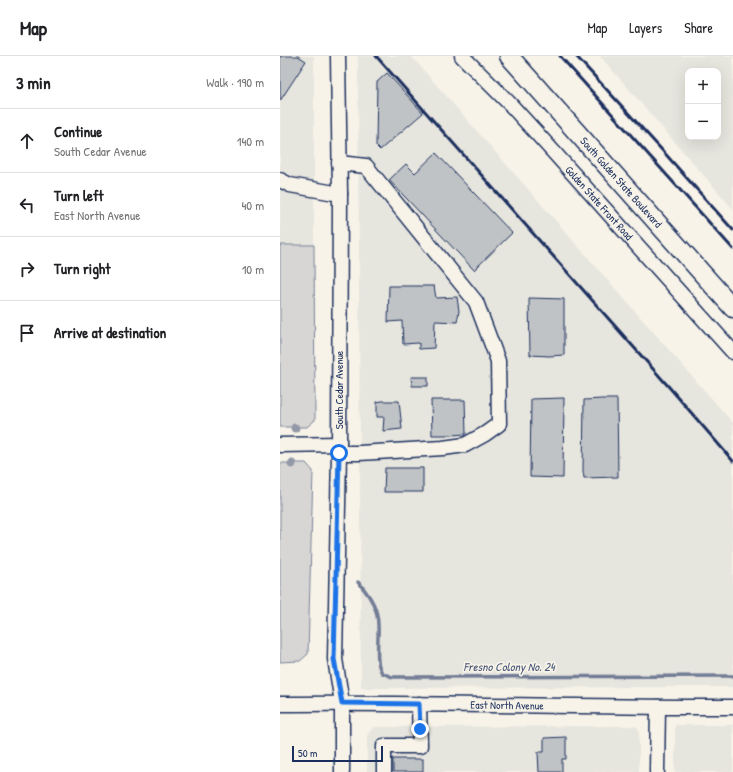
<!DOCTYPE html>
<meta charset="utf-8">
<style>
:root{--surface:#fff;--page:#f6f6f6;--text:#202124;--muted:#757577;--line:#e0e0e0}
body{margin:0;font-family:"Patrick Hand",sans-serif;background:var(--page);color:var(--text)}
.controls{position:absolute;right:12px;top:12px;display:grid;overflow:hidden;border-radius:8px;box-shadow:0 4px 16px #0002}
.controls button{width:36px;height:36px;display:grid;place-items:center;padding:0;border:0;border-bottom:1px solid var(--line);background:var(--surface);color:var(--text);font:20px sans-serif}
.scale{position:absolute;left:12px;bottom:10px;width:91px;box-sizing:border-box;padding-left:4px;border:2px solid #1b2f5e;border-top:0;font-size:11px;line-height:14px;white-space:nowrap;color:#1b2f5e;-webkit-text-stroke:3px #f7f3e8;paint-order:stroke}
.stop{position:absolute;width:12px;height:12px;margin:-9px;border:3px solid #1a73e8;border-radius:50%;background:#fff}
.stop.end{background:#1a73e8;border-color:#fff;box-shadow:0 1px 4px #0008}
.list{margin:0;padding:0;list-style:none}
h2{display:flex;justify-content:space-between;align-items:center;height:52px;margin:0;padding:0 16px;font-size:17px}
h2 small{font-size:13px;font-weight:400;color:var(--muted)}
.list li{display:grid;grid-template-columns:26px 1fr auto;gap:12px;align-items:center;box-sizing:border-box;height:64px;padding:0 16px;border-top:1px solid var(--line)}
.list b{display:block;font-size:15px;white-space:nowrap}
.list p{margin:0;font-size:13px;white-space:nowrap;color:var(--muted)}
.list em{font-size:13px;font-style:normal;color:var(--muted)}
.icon{flex:none;width:22px;height:22px;fill:none;stroke:currentColor;stroke-width:2;stroke-linecap:round;stroke-linejoin:round}
.map{position:relative;flex:none;width:453px;height:716px;overflow:hidden}
header{display:flex;align-items:center;gap:24px;box-sizing:border-box;height:56px;padding:0 20px;background:var(--surface);border-bottom:1px solid var(--line)}
header strong{font-size:19px}
nav{display:flex;gap:22px;margin-inline-start:auto;font-size:14px}
main{display:flex}
aside{flex:1;background:var(--surface)}
.map>svg:first-child{display:block}
.built{fill:#e6e5de;fill-rule:evenodd}
.green{fill:#d7d6d4;stroke:#798299}
.lines{fill:none;stroke-linecap:round;stroke-linejoin:round}
.stream{stroke:#727c95;stroke-width:3.5}
.building{fill:#c0c3c5;stroke:#1b2f5e}
.minor-casing{stroke:#1b2f5e;stroke-width:17}
.major-casing{stroke:#1b2f5e;stroke-width:21}
.minor{stroke:#f7f3e8;stroke-width:14}
.major{stroke:#f7f3e8;stroke-width:18}
.rail{stroke:#1b2f5e;stroke-width:3}
.tree{fill:#9399a9}
.route{stroke:#1a73e8;stroke-width:5}
.labels{text-anchor:middle;dominant-baseline:central;stroke-width:3.5;stroke-linejoin:round;paint-order:stroke}
.street-label{font-size:11px;fill:#1b2f5e;stroke:#f7f3e8}
.water-label{font-size:12px;font-style:italic;fill:#465679;stroke:#f7f3e8}
</style>
<header>
<strong>Map</strong>
<nav><a>Map</a><a>Layers</a><a>Share</a></nav>
</header>
<main>
<aside>
<h2>3 min<small>Walk · 190 m</small></h2>
<ul class="list">
<li><svg class="icon" aria-label="ahead" viewBox="0 0 24 24"><path d="M12 20V5M6 11l6-6 6 6"/></svg><div><b>Continue</b><p>South Cedar Avenue</p></div><em>140 m</em></li>
<li><svg class="icon" aria-label="left" viewBox="0 0 24 24"><path d="M17 20v-9H6M10 6l-5 5 5 5"/></svg><div><b>Turn left</b><p>East North Avenue</p></div><em>40 m</em></li>
<li><svg class="icon" aria-label="right" viewBox="0 0 24 24"><path d="M7 20v-9h11M14 6l5 5-5 5"/></svg><div><b>Turn right</b></div><em>10 m</em></li>
<li><svg class="icon" aria-label="arrive" viewBox="0 0 24 24"><path d="M6 21V4h12l-3 4 3 4H6"/></svg><div><b>Arrive at destination</b></div></li>
</ul>
</aside>
<div class="map">
<svg width="453" height="716" viewBox="0 0 453 716">
<rect width="100%" height="100%" fill="#f7f3e8"/>
<filter id="ink" filterUnits="userSpaceOnUse"><feTurbulence type="fractalNoise" baseFrequency=".025" numOctaves="2"/><feDisplacementMap in="SourceGraphic" scale="8" xChannelSelector="R" yChannelSelector="G"/><feConvolveMatrix kernelMatrix="1 2 1 2 8 2 1 2 1" color-interpolation-filters="sRGB"/></filter>
<g filter="url(#ink)">
<g class="built">
<rect x="0" y="0" width="34" height="189"/>
<polygon points="78,0 131,0 453,367 453,631 81,632"/>
<path d="M320 0H453V153ZM408 15H438V81H408Z"/>
<rect x="395" y="669" width="58" height="47"/>
<polygon points="354,670 357,671 359,675 359,716 87,716 87,679 93,671"/>
</g>
<g class="green">
<polygon points="0,189 34,189 35,364 27,371 0,371"/>
<polygon points="0,407 26,407 33,415 28,598 20,605 0,606"/>
</g>
<g class="lines">
<path class="stream" d="M78 526C86 535 93 544 96 555 101 571 96 588 98 605 98 609 100 613 102 617L112 621 453 620"/>
</g>
<g class="building">
<polygon points="0,0 18,0 26,5 0,45"/>
<polygon points="107,17 143,57 100,94 96,90 97,26"/>
<polygon points="156,97 232,177 194,214 109,124 126,108 135,117"/>
<polygon points="109,230 154,230 156,242 177,241 179,255 177,266 155,265 154,292 139,293 139,287 123,288 122,265 108,266"/>
<polygon points="249,242 284,243 284,299 269,300 250,299"/>
<polygon points="131,321 148,321 148,330 132,330"/>
<polygon points="284,342 283,422 250,421 251,343"/>
<polygon points="322,343 337,343 338,421 304,422 303,415 304,344"/>
<polygon points="151,344 185,344 186,378 171,379 152,379"/>
<polygon points="102,345 119,345 122,373 103,375 104,361 97,361 97,346"/>
<polygon points="105,412 143,412 143,436 104,436"/>
<polygon points="286,681 286,703 282,703 282,716 259,716 258,696 264,696 264,682"/>
<rect x="113" y="703" width="30" height="13"/>
</g>
<g class="lines">
<g class="minor-casing">
<g id="minor">
<polyline points="58,0 60,138 59,397 55,603 62,647 62,716"/>
<path id="s1" d="M182 0 229 47 261 82 453 296"/>
<polyline points="0,124 10,129 60,138"/>
<polyline points="0,389 59,388"/>
<polyline points="59,397 79,397 163,392 185,389 205,378 219,368 218,305 196,246 86,110 59,107"/>
<path id="s2" d="M0 648C151 646 302 652 453 651"/>
<polyline points="104,716 104,690 140,690 139,648"/>
<polyline points="377,716 378,651"/>
</g>
</g>
<g class="major-casing">
<g id="major">
<path id="s3" d="M229 0 453 252"/>
</g>
</g>
<use href="#minor" class="minor"/>
<use href="#major" class="major"/>
<g class="rail">
<polyline points="96,0 389,331 453,405"/>
<polyline points="280,0 453,193"/>
<polyline points="296,0 381,93 453,174"/>
</g>
</g>
<g class="tree">
<circle cx="15" cy="372" r="4.5"/>
<circle cx="12" cy="408" r="4.5"/>
</g>
</g>
<g class="lines" filter="url(#ink)">
<polyline class="route" points="59,397 54,603 62,647 139,648 140,673"/>
</g>
<g class="labels">
<g class="street-label">
<text stroke="none"><textPath href="#s3" startOffset="169">South Golden State Boulevard</textPath></text>
<text stroke="none"><textPath href="#s1" startOffset="201">Golden State Front Road</textPath></text>
<text transform="translate(59 334) rotate(-90)">South Cedar Avenue</text>
<text stroke="none"><textPath href="#s2" startOffset="227">East North Avenue</textPath></text>
</g>
<g class="water-label">
<text x="229" y="610">Fresno Colony No. 24</text>
</g>
</g>
</svg>
<div class="controls">
<button>+</button>
<button>−</button>
</div>
<div class="scale">50 m</div>
<div class="stop" style="left:59px;top:397px"></div>
<div class="stop end" style="left:140px;top:673px"></div>
</div>
</main>
